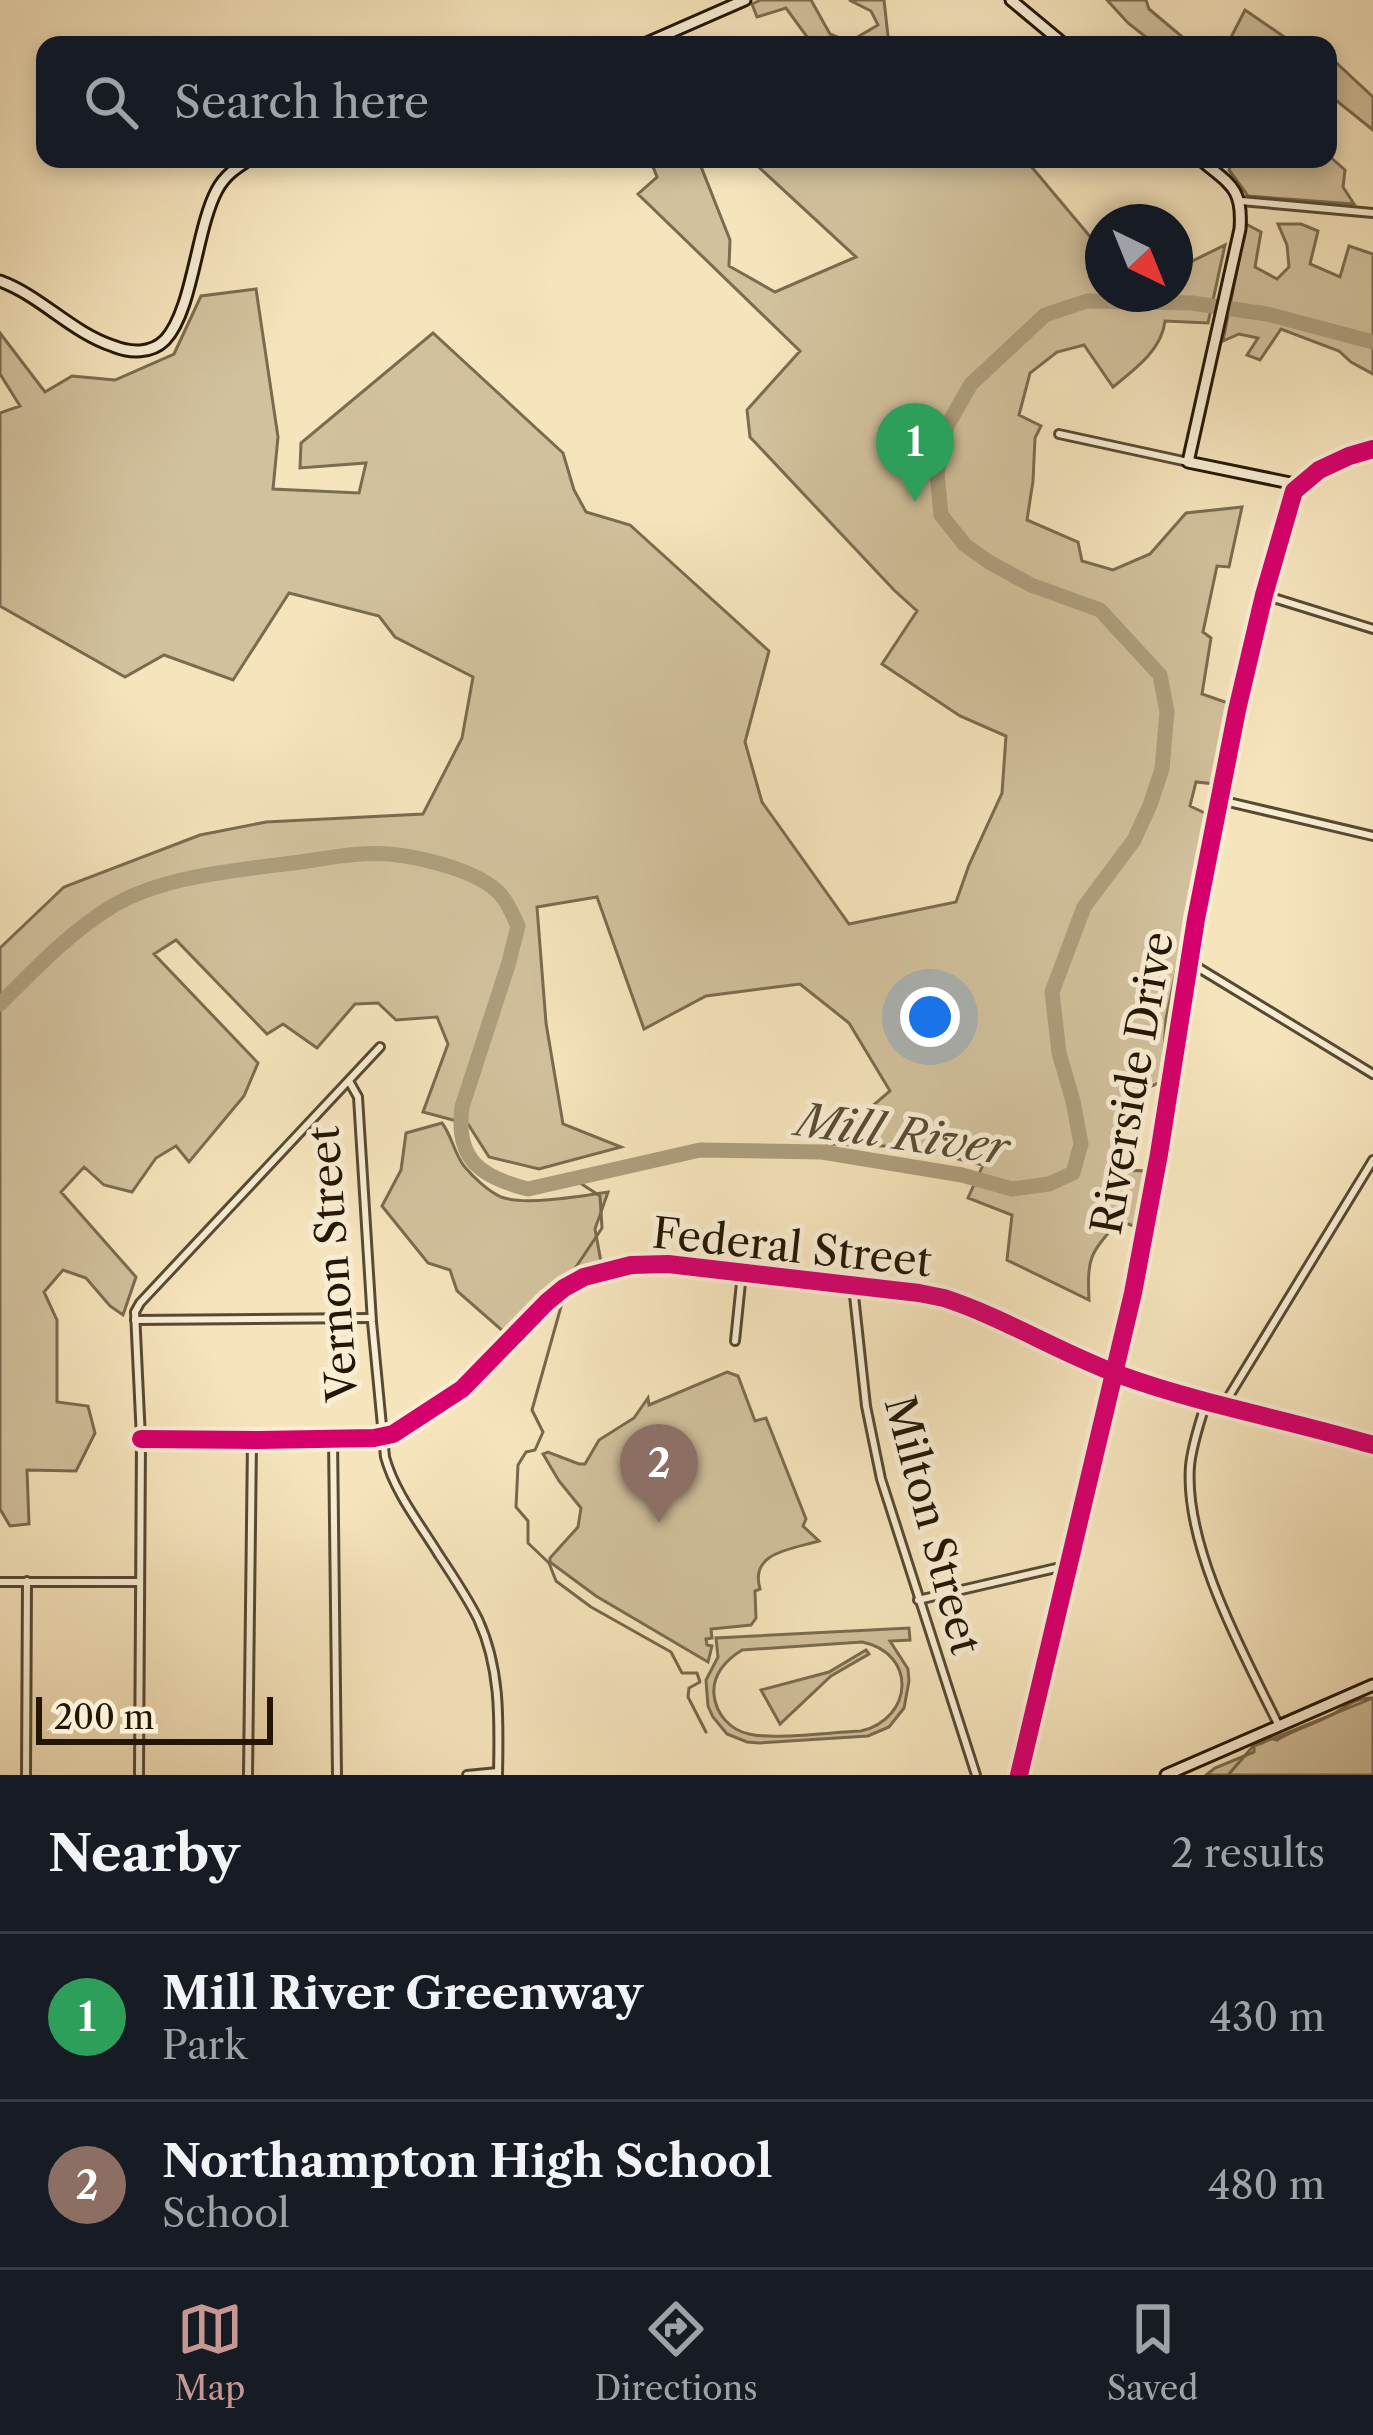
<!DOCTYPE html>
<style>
:root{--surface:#171b24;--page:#20242c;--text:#f1f3f6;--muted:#9ea1a6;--line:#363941;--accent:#c59692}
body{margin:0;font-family:"Libre Caslon Text",serif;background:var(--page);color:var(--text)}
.compass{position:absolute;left:1085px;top:204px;width:108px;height:108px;border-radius:50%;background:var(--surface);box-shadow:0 6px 18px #0003;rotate:137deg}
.scale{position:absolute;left:36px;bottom:30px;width:237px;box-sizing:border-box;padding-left:12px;border:6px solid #231604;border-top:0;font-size:33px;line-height:42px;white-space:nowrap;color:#231604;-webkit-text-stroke:9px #f9edd3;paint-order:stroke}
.you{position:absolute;left:930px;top:1017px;width:42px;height:42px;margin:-30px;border:9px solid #fff;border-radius:50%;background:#1a73e8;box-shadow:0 0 0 18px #1a73e833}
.badge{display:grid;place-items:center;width:78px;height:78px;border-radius:50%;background:var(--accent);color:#fff;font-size:39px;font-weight:700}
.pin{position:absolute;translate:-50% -99px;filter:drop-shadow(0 3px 6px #0008)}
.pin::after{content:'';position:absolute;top:63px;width:42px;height:36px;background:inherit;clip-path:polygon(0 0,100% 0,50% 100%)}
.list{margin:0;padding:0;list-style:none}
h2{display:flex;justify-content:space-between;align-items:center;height:156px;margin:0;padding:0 48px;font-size:51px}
h2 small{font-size:39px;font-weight:400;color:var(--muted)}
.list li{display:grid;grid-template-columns:78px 1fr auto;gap:36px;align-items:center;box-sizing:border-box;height:168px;padding:0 48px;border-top:3px solid var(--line)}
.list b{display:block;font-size:45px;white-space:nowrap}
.list p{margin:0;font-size:39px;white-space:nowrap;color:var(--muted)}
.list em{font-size:39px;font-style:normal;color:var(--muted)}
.icon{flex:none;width:66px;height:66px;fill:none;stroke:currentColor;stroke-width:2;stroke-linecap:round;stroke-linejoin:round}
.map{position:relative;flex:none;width:1373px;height:1775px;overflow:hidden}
.search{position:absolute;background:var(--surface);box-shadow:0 6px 18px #0003;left:36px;right:36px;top:36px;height:132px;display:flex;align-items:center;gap:30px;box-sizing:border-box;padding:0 42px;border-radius:24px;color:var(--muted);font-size:45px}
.sheet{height:492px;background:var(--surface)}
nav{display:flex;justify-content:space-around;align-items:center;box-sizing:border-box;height:168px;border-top:3px solid var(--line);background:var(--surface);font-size:33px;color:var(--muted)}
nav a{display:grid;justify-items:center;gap:6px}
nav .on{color:var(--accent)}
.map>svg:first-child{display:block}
.green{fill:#d2c19d;stroke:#7a6c50;stroke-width:3;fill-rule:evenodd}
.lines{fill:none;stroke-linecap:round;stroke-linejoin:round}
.stream{stroke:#76684d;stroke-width:3}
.river{stroke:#ae9e7d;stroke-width:15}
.street-casing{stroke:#584a32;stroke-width:12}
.secondary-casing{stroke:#231604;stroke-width:15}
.street{stroke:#f9edd3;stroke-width:6}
.secondary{stroke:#f9edd3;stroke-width:9}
.cycleway-casing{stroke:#f9edd3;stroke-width:26}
.cycleway{stroke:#d6006c;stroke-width:18}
.labels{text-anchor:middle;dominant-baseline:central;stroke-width:10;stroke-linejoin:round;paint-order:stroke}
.street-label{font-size:42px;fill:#231604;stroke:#f9edd3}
.water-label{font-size:45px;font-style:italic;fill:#5b4c34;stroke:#f9edd3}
</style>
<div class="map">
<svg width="1373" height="1775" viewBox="0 0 1373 1775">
<rect width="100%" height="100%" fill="#f6e4bc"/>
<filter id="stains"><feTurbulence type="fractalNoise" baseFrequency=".00167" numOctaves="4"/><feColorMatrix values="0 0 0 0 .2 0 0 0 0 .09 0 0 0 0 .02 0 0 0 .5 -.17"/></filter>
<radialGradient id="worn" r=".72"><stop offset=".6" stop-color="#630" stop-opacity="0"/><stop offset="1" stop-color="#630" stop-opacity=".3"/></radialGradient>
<g class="green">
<polygon points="761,0 811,0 830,34 849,42 878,25 871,11 849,0 884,0 889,45 813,45 786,8 757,17 752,4"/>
<polygon points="1107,0 1146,0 1149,9 1192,45 1156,45 1128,23"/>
<polygon points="1245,10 1296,45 1227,45"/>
<polygon points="1328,55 1373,97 1373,130 1337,101 1328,106"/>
<polygon points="1328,155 1345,170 1343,187 1354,204 1248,196 1229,170 1233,159 1328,159"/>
<path d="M650 159H698L730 240 729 266 775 292 856 257 750 159H1025L1103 252V294H1175V265L1180 267 1225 245 1208 323 1165 321C1162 350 1134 370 1113 387L1084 345 1057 352 1030 373 1019 415 1041 426 1035 438 1033 481 1027 520 1078 542 1082 561 1113 570 1150 554 1186 513 1242 507 1229 567 1217 566 1203 632 1211 638 1202 694 1228 703 1215 784 1196 782 1190 806 1209 815 1166 1019 1162 1082 1128 1095 1114 1133 1120 1170 1148 1171 1137 1227 1119 1221C1090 1254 1087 1256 1089 1300L1007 1260 1012 1215 968 1198 983 1165 909 1147 828 1144 890 1091 849 1023 800 984 706 996 644 1029 597 897 537 907 546 1023 563 1124 621 1147 539 1169 489 1157 468 1124 423 1112 448 1044 437 1017 396 1020 378 1003 355 1004 317 1048 283 1024 267 1034 176 940 154 954 258 1063 244 1096 189 1162 176 1146 156 1158 132 1192 104 1185 84 1167 61 1192 136 1277 123 1315 110 1306 86 1278 63 1270 44 1292 57 1320V1402L88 1406 95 1433 76 1471 27 1470 29 1524 10 1526 0 1509V948L64 887 200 835 266 822 423 814 462 738 473 677 395 637 379 616 289 593 233 680 164 655 125 677 0 606V413L20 406 0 374V333L45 392 72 376 115 380 174 354 201 296 256 289 278 437 273 489 359 493 366 463 300 468 301 443 433 333 563 453 574 490 586 512 630 525 769 651 745 742 762 802 849 924 956 902 969 865 1002 793 1006 736 960 716 882 664 917 611 894 590 750 437 747 410 800 351 638 194 657 177Z"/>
<polygon points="1246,224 1261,232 1255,267 1277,279 1289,267 1287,245 1278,224 1301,224 1318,231 1310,264 1340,277 1349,246 1373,254 1373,374 1351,362 1339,351 1281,329 1260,360 1247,355 1258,338 1239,334 1223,341"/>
<path d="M442 1123C452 1136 454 1153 464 1166 473 1177 488 1191 501 1197 525 1206 582 1196 608 1192L595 1229 601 1262C556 1273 536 1300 505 1333L457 1291 450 1270 428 1263 382 1206 401 1170 406 1133Z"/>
<path d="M727 1372 738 1376 755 1421 766 1418 806 1519 803 1526 819 1541C792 1549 749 1552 760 1589L755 1591 756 1618 751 1625 711 1629 712 1638 706 1639 707 1645 712 1646 708 1662 596 1596 550 1562V1558L578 1527 581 1508 559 1481 543 1454 548 1452 579 1464H585L599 1440 634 1418 648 1398 649 1405Z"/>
<path d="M909 1628 910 1640 890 1641 908 1669 909 1681 904 1708 889 1727 868 1736 759 1743 747 1742 727 1734 713 1717 708 1706 706 1680 718 1657 716 1638ZM862 1642C917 1653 914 1718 861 1731 832 1732 775 1740 749 1734 730 1730 716 1714 714 1695 712 1674 726 1660 742 1650Z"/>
<polygon points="866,1650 869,1654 831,1676 780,1724 761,1690 829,1672"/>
<polygon points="1373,1698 1373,1775 1206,1775 1215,1768 1254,1752 1254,1746"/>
</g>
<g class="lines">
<g class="stream">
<polyline points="574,1179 600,1196 602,1228 574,1270"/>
<polyline points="562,1303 532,1410 543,1432 535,1450 526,1452 518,1465 516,1507 528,1521 528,1543 549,1563 556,1581 591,1607 671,1652 682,1673 697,1673 700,1682 689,1688 688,1697 706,1732"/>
<path d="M1228 1775 1256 1743H1262L1270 1738 1277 1740C1295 1729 1316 1724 1335 1713 1348 1705 1356 1698 1373 1698"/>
</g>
<path class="river" d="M0 1004C34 970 70 932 111 907 165 874 245 870 307 861 335 857 360 852 389 854 420 857 478 870 500 894 508 902 513 916 518 926L509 962 462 1107C455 1159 480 1177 528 1189L700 1150 822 1152 962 1175 1012 1189 1049 1184 1073 1173 1081 1144 1073 1101 1059 1053 1052 992 1084 907 1134 840 1150 805 1162 769 1167 712 1160 675 1100 610 1031 585 989 562 965 545 941 515 937 474 947 426 971 384 1045 315 1087 301 1192 303 1267 314 1373 342"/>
<g class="street-casing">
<g id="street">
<polyline points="1241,201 1373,213"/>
<polyline points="1059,434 1188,462"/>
<polyline points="1264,595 1373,629"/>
<polyline points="1220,800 1373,836"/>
<polyline points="1189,962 1373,1074"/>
<path d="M349 1081 358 1097 372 1322 385 1457C395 1493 420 1524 439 1555 453 1576 467 1597 478 1619 501 1669 499 1721 498 1775"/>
<polyline points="853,1286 866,1406 881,1479 976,1775"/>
<polyline points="135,1320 371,1318"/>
<polyline points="735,1341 742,1273"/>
<path d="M1206 1402C1200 1423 1192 1444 1190 1466 1184 1546 1243 1653 1278 1724"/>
<polyline points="1223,1406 1373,1160"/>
<polyline points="333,1438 337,1775"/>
<path d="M141 1439 259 1440 374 1438 393 1434 462 1389 547 1302 564 1288 584 1277 631 1265 668 1264 919 1293 944 1298C1005 1318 1062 1354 1123 1376 1204 1405 1290 1420 1373 1445"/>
<polyline points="0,1582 139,1582"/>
<polyline points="918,1600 1069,1565"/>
<polyline points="26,1775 27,1581"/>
<polyline points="139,1775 141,1439 135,1312 140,1303 380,1047"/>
<polyline points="248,1775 252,1441"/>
<polyline points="467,1775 498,1772"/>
</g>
</g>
<g class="secondary-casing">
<g id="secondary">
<polyline points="1011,0 1065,45"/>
<polyline points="642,45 745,0"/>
<path d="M1200 159C1230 185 1243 187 1240 229L1188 462 1300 485"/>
<path d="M0 281C41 296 71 332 113 346 130 353 151 354 165 340 193 310 196 229 217 190 225 175 236 168 250 159"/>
<polyline points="1019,1775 1133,1293 1159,1154 1196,919 1237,710 1264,595 1294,491 1319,470 1349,456 1373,449"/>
<polyline points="1166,1775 1373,1685"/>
</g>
</g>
<use href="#street" class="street"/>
<use href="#secondary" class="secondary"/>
<g class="cycleway-casing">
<g id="cycleway">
<path d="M141 1439 259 1440 374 1438 393 1434 462 1389 547 1302 564 1288 584 1277 631 1265 668 1264 919 1293 944 1298C1005 1318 1062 1354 1123 1376 1204 1405 1290 1420 1373 1445"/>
<polyline points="1019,1775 1133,1293 1159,1154 1196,919 1237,710 1264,595 1294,491 1319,470 1349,456 1373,449"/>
</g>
</g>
<use href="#cycleway" class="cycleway"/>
</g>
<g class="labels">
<g class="street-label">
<text transform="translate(1132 1083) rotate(-80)">Riverside Drive</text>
<text transform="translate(792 1247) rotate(6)">Federal Street</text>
<text transform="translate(333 1264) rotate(-94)">Vernon Street</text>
<text transform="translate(933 1525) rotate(75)">Milton Street</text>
</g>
<g class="water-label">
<text transform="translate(903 1134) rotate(8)">Mill River</text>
</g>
</g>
<rect width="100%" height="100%" filter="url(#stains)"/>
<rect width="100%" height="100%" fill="url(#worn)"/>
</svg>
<svg class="compass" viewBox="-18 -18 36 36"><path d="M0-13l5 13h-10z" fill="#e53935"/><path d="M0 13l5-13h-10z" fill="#9ea1a6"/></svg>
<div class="scale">200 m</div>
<div class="you"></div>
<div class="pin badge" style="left:915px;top:502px;background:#2e9e5b">1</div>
<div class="pin badge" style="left:659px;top:1523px;background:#8d6e63">2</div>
<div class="search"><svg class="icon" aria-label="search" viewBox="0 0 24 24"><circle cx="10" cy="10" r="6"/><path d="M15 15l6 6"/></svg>Search here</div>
</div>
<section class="sheet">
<h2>Nearby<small>2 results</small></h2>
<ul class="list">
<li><span class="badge" style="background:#2e9e5b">1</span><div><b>Mill River Greenway</b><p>Park</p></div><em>430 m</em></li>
<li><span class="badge" style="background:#8d6e63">2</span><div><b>Northampton High School</b><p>School</p></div><em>480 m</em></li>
</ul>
</section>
<nav>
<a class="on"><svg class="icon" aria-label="map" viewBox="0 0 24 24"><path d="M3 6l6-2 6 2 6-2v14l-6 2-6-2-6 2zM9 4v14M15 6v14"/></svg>Map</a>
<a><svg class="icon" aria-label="directions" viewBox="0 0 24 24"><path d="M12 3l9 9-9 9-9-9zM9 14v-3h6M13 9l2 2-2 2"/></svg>Directions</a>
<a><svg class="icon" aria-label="saved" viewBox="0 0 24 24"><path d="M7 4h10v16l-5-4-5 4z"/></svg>Saved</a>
</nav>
